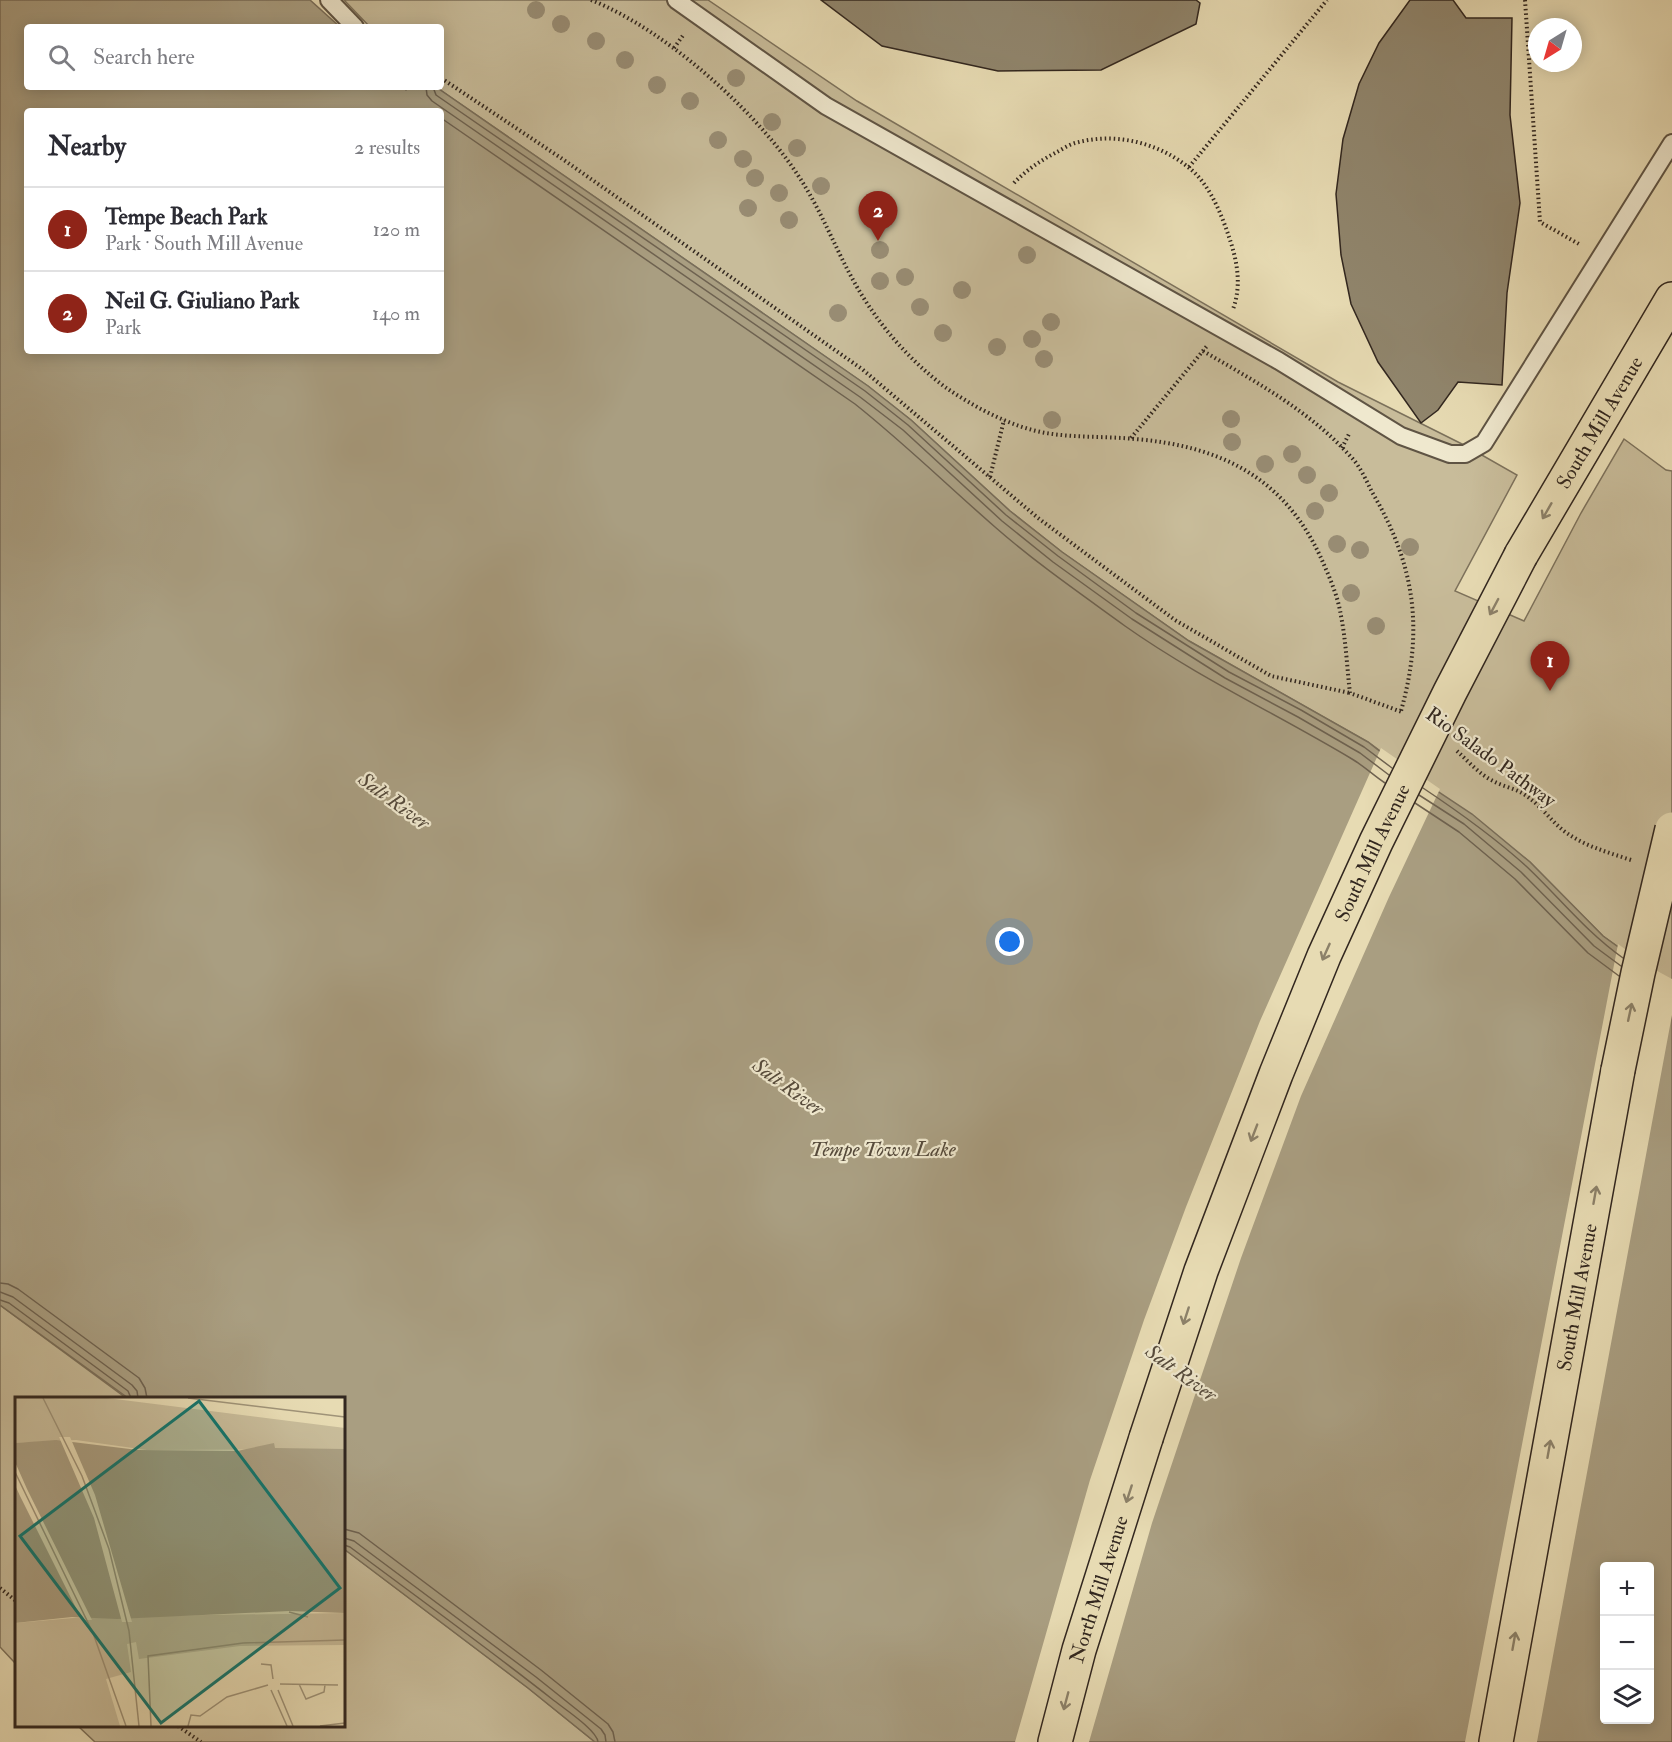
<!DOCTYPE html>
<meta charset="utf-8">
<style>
:root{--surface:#fff;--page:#f7f7f7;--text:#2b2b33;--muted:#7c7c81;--line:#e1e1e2;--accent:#8f2418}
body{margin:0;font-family:"IM FELL Double Pica",serif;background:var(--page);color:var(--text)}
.controls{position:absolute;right:18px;bottom:18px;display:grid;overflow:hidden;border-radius:6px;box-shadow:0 3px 15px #0003}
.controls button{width:54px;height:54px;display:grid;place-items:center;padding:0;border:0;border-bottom:2px solid var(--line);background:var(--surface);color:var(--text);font:30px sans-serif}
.compass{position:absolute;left:1528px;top:18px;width:54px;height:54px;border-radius:50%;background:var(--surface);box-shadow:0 3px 15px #0003;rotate:217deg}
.you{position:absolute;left:1010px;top:942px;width:21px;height:21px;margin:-15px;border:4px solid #fff;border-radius:50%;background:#1a73e8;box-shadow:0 0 0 9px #1a73e833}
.badge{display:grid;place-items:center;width:39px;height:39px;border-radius:50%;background:var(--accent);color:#fff;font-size:20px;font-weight:700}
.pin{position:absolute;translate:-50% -50px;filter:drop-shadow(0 2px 3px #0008)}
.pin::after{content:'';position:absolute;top:32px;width:21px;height:18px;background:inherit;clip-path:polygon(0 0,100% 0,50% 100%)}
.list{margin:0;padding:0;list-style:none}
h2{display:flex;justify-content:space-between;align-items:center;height:78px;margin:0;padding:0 24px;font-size:26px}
h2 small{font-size:20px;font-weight:400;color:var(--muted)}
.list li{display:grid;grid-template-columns:39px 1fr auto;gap:18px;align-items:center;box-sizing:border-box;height:84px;padding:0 24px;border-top:2px solid var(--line)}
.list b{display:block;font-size:22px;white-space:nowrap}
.list p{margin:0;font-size:20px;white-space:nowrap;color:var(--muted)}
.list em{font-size:20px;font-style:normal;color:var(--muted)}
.icon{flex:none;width:33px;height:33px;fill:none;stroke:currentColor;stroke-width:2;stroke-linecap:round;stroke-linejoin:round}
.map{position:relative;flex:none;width:1672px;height:1742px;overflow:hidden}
.search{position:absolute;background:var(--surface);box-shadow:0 3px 15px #0003;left:24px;top:24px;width:420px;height:66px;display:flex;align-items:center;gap:15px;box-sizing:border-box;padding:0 21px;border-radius:6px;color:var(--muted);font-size:22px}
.panel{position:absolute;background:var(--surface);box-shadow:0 3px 15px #0003;left:24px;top:108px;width:420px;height:246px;border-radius:6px}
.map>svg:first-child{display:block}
.green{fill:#c8bc9a;stroke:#7d725c;stroke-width:1.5}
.water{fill:#a99e81;stroke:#796e5a;stroke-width:1.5;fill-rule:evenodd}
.pier{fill:#e7dbb3}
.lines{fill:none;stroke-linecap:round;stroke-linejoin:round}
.shore{stroke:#6e6250;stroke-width:1.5}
.building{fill:#90856c;stroke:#32271f;stroke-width:1.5}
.service-casing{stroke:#5f5444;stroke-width:20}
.primary-casing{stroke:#32271f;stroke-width:36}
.path{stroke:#32271f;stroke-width:4;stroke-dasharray:1.5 3;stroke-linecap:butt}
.service{stroke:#efe8ce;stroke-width:16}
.primary{stroke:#e7dbb3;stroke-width:33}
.primary-bridge-casing{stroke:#32271f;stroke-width:36;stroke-linecap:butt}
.primary-bridge{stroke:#e7dbb3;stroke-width:33}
.tree{fill:#988c73}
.oneway{stroke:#8c8169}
.labels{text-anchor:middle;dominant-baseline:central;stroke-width:4.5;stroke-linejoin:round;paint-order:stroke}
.street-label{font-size:20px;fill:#32271f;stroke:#efe8ce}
.water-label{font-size:21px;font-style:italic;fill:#564b3c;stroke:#efe8ce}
.inset-road{fill:none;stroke:#9f9378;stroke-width:1.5}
.view{fill:#0f766e;fill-opacity:0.15;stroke:#0f766e;stroke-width:3}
.inset-edge{fill:none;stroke:#32271f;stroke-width:3}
</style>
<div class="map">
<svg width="1672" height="1742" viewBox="0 0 1672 1742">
<rect width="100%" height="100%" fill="#e7dbb3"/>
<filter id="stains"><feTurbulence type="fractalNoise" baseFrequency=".00333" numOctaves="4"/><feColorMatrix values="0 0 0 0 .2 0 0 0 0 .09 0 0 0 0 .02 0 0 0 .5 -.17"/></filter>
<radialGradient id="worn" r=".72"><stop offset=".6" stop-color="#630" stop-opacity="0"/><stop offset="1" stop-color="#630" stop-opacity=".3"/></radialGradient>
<g class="green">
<polygon points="344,0 708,0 857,101 1338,382 1466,446 1517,475 1455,591 1524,621 1581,513 1624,439 1666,470 1672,471 1672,982 1649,969 1603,936 1530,862 1368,742 1189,641 1062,552 1010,511 911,420 868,386 436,87 441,87 441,27 370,27"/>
<polygon points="0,1305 126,1398 16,1398 16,1664 0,1647"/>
<polygon points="344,1549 528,1688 595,1742 95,1742 78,1726 344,1726"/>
</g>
<path class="water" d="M0 0H310L340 27H27V87H403L406 90 409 87H436L868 386 911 420 1010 511 1062 552 1189 641 1368 742 1392 761 1472 814 1530 862 1603 936 1649 969 1672 982V1742H595L528 1688 344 1549V1398H128L0 1305ZM27 111H441V351H27ZM1604 1566H1650V1720H1604Z"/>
<g class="pier">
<polygon points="1381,748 1440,789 1389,897 1301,1096 1241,1258 1152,1523 1089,1742 1015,1742 1090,1480 1144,1320 1186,1207 1260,1021"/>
<polygon points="1618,944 1650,967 1672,979 1672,1015 1537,1742 1465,1742"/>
</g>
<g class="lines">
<g class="shore">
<polyline points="426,87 427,95 432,101 860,397 903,430 1002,521 1053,562 1132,619 1225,678 1298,717 1360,753 1389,775"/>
<polyline points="433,87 436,95 865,391 908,425 1006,515 1058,556 1136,613 1229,672 1301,710 1364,747 1392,768"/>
<path d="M441 118 855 404C904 443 948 486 995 527 1036 563 1081 594 1125 626 1197 677 1277 714 1352 759 1364 766 1374 776 1385 783"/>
<path d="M1423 788C1459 812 1494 837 1526 866 1559 897 1586 932 1623 958"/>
<polyline points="1419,795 1464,824 1521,872 1594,946 1621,966"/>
<polyline points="1415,803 1459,832 1515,879 1588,953 1619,976"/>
<polyline points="0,1283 8,1284 18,1289 139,1378 145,1388 147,1398"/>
<polyline points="0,1292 13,1297 132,1385 137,1391 138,1398"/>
<polyline points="0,1300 9,1303 128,1391 131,1398"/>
<polyline points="344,1529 359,1533 541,1670 608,1724 613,1732 615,1742"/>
<polyline points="344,1538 354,1541 536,1677 601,1729 605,1735 606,1742"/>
<path d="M344 1545 350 1547C417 1597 486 1647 552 1699 563 1708 597 1730 598 1742"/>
</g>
</g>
<g class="building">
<polygon points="821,0 1196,0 1200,3 1196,24 1101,70 998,71 882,46"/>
<polygon points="1410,0 1453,0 1466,18 1512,18 1510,115 1520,203 1507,293 1502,385 1458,382 1438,410 1421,423 1378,362 1351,304 1341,255 1336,194 1343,139 1359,84 1379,43"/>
</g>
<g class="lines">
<g class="service-casing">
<g id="service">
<polyline points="329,0 355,27"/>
<polyline points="676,0 826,106 1279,361 1401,436 1450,454 1465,454 1484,443 1672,143"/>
</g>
</g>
<g class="primary-casing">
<g id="primary">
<path id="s1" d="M1521 555 1672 299"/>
<path id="s2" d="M1055 1742 1079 1650 1146 1438"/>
<path id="s3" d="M1496 1742 1618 1070"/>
</g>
</g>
<g class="path">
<path d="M591 0C667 30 765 118 806 188 827 223 841 262 863 297 885 332 912 362 945 387 974 407 1011 427 1046 433 1075 438 1105 436 1135 439 1220 446 1284 477 1321 558 1329 576 1338 596 1341 616 1346 641 1347 668 1350 693L1402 712"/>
<polyline points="1525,0 1540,222 1579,244"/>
<polyline points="674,48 684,34"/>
<polyline points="441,78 561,158 862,369 1038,518 1175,620 1271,676 1350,693"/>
<polyline points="1189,167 1327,0"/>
<path d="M1014 183C1025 171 1040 161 1055 153 1061 150 1068 145 1075 143 1114 132 1157 142 1188 167 1209 183 1221 213 1229 237 1237 260 1242 285 1233 309"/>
<path d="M1203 351C1256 382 1310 411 1351 457 1360 466 1366 480 1372 492 1415 565 1424 629 1401 711"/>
<polyline points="1131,438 1207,346"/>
<polyline points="1342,448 1350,432"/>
<polyline points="990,477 1004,420"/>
<path d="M1457 751C1468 761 1479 774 1493 781 1502 786 1513 788 1522 793 1539 803 1549 819 1564 831 1584 846 1607 852 1631 860"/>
<polyline points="0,1588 16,1601"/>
<polyline points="178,1726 201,1742"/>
</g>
<use href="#service" class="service"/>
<use href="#primary" class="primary"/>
<g class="primary-bridge-casing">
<g id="primary-bridge">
<polyline points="1618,1070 1638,973 1672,829"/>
<path id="s4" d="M1146 1438 1201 1271 1276 1074 1324 956 1376 842 1450 692 1521 555"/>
</g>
</g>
<use href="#primary-bridge" class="primary-bridge"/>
</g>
<g class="tree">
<circle cx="536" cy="10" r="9"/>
<circle cx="561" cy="24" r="9"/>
<circle cx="596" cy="41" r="9"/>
<circle cx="625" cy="60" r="9"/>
<circle cx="736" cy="78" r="9"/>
<circle cx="657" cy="85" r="9"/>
<circle cx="690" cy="101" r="9"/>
<circle cx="772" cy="122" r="9"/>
<circle cx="718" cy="140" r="9"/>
<circle cx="797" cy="148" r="9"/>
<circle cx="743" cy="159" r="9"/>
<circle cx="755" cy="178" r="9"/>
<circle cx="821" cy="186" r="9"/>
<circle cx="779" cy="193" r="9"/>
<circle cx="748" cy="208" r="9"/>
<circle cx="789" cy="220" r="9"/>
<circle cx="880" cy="250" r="9"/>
<circle cx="1027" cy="255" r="9"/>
<circle cx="905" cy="277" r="9"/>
<circle cx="880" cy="281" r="9"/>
<circle cx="962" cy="290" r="9"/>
<circle cx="920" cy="307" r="9"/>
<circle cx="838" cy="313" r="9"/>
<circle cx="1051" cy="322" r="9"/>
<circle cx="943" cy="333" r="9"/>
<circle cx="1032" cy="339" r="9"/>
<circle cx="997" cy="347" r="9"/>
<circle cx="1044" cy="359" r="9"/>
<circle cx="1231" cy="419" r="9"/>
<circle cx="1052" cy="420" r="9"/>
<circle cx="1232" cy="442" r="9"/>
<circle cx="1292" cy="454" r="9"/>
<circle cx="1265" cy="464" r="9"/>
<circle cx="1307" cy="475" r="9"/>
<circle cx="1329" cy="493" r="9"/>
<circle cx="1315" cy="511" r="9"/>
<circle cx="1337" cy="544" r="9"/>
<circle cx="1410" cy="547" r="9"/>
<circle cx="1360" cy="550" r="9"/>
<circle cx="1351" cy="593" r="9"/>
<circle cx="1376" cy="626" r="9"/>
</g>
<defs><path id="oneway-shaft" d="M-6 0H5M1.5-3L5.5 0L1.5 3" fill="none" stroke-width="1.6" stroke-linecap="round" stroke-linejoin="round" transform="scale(1.5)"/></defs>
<g class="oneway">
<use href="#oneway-shaft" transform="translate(1547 511) rotate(120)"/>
<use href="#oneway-shaft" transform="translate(1494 607) rotate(118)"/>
<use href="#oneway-shaft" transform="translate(1326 952) rotate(114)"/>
<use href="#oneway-shaft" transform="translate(1630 1012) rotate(-78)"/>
<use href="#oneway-shaft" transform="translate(1254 1133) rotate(111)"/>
<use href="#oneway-shaft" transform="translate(1595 1195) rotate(-80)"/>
<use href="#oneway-shaft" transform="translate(1186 1316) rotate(108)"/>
<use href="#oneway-shaft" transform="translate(1549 1449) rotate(-80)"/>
<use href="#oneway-shaft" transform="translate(1129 1494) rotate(108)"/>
<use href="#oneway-shaft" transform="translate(1514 1641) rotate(-80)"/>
<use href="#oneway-shaft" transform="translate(1066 1701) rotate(105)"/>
</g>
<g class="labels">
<g class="street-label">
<text stroke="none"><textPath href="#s1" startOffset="154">South Mill Avenue</textPath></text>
<text transform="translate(1491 757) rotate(36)">Rio Salado Pathway</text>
<text stroke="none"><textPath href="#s4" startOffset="628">South Mill Avenue</textPath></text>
<text stroke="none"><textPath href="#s3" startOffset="452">South Mill Avenue</textPath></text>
<text stroke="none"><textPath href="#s2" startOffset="159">North Mill Avenue</textPath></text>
</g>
<g class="water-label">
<text transform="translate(394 801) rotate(36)">Salt River</text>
<text transform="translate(788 1087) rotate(36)">Salt River</text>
<text x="883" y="1149">Tempe Town Lake</text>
<text transform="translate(1181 1373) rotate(36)">Salt River</text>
</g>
</g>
<g transform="translate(15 1397)">
<rect width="330" height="330" fill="#e7dbb3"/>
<path d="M0 1H92L330 31V52L132 53 61 43 0 46ZM330 216V248L225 249 124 262 121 245 112 247 116 275 91 282 105 329H0V226L70 220Z" fill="#c8bc9a"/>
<path d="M41 43 123 53 222 54 259 46 260 51 330 52V216L274 214 102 222 57 220 0 226V46Z" fill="#a99e81"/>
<path d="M44 40H55L80 98 117 225H107L79 121ZM0 65 12 92 77 223H67L5 99 0 88Z" fill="#e7dbb3"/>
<path class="inset-road" d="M28 1 67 79 94 152 114 234 124 329M173 1 330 20M0 75 78 236 111 329M274 215 293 220M246 267 256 268 258 282M265 287 323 288M284 287 291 302 309 295 310 288M256 293 272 329M263 293 278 329M136 329 133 259 228 246 330 243M173 329 176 318 185 319 212 300 253 288M305 329 330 326"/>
<path class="view" d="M184 4 325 191 146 326 5 139Z"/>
<rect width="330" height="330" class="inset-edge"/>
</g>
<rect width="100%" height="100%" filter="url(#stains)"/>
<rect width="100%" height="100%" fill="url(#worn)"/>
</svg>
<div class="controls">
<button>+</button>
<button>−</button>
<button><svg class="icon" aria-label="layers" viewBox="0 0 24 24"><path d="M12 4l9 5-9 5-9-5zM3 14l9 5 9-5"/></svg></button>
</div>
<svg class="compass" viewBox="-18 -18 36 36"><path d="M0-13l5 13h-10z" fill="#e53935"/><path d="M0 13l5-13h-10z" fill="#7c7c81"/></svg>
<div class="you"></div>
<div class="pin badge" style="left:1550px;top:691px">1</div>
<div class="pin badge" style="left:878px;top:241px">2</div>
<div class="search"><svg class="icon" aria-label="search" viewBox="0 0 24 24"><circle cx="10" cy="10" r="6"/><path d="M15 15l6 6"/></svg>Search here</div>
<section class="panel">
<h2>Nearby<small>2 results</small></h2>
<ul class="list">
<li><span class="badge">1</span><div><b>Tempe Beach Park</b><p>Park · South Mill Avenue</p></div><em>120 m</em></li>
<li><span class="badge">2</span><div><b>Neil G. Giuliano Park</b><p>Park</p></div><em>140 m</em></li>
</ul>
</section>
</div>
